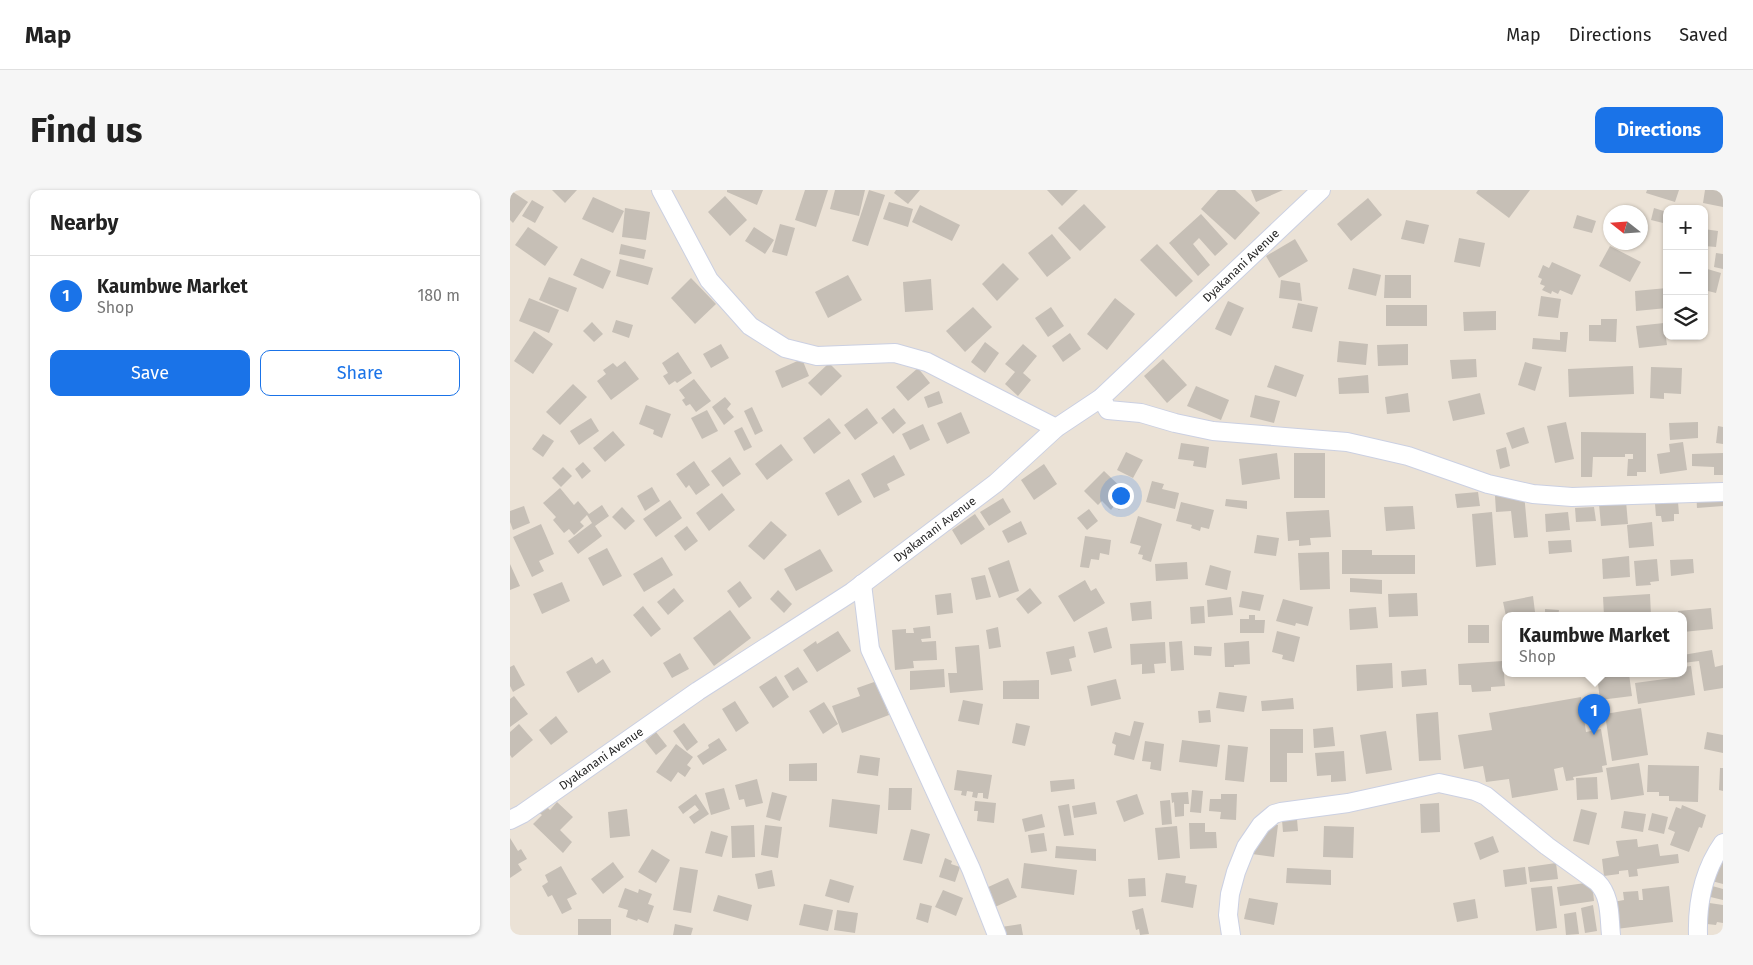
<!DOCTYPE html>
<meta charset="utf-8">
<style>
:root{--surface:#fff;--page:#f6f6f6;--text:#222;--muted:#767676;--line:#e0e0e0;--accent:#1a73e8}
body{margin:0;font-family:"Fira Sans",sans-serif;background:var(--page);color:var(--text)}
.controls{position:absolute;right:15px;top:15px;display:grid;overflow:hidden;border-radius:10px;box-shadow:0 1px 4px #0004}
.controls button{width:45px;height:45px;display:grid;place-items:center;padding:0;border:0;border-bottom:1px solid var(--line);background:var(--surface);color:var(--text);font:25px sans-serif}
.compass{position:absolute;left:1093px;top:15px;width:45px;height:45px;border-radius:50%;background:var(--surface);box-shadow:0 1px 4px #0004;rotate:287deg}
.you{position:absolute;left:610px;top:305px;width:18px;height:18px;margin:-12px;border:4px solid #fff;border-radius:50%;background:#1a73e8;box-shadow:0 0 0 8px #1a73e833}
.badge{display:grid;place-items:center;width:32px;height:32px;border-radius:50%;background:var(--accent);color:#fff;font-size:16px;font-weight:700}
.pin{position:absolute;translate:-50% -41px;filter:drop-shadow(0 1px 2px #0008)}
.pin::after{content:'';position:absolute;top:26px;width:18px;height:15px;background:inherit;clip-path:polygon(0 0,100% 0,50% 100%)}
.popup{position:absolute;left:992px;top:422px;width:185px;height:65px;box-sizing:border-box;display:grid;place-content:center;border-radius:10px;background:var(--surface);filter:drop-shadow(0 1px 4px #0005);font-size:16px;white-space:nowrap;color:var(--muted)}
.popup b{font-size:19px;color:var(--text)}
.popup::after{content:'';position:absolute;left:50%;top:100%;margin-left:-10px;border:10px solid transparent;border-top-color:var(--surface)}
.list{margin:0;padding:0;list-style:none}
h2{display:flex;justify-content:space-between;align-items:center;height:65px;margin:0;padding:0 20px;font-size:21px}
h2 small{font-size:16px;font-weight:400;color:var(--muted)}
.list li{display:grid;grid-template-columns:32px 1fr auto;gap:15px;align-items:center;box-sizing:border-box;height:80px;padding:0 20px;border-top:1px solid var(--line)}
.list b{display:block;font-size:19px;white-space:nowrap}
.list p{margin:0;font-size:16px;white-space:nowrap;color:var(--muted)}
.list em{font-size:16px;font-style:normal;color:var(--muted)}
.actions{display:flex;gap:10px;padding:15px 20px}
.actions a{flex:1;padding:11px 0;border:1px solid var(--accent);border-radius:10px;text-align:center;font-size:18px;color:var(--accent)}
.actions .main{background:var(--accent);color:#fff}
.icon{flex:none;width:28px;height:28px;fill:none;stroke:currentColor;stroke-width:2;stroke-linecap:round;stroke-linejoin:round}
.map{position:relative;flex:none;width:1213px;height:745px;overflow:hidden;border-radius:10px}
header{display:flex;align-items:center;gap:30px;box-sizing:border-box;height:70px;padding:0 25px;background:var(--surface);border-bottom:1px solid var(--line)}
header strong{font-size:24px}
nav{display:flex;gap:28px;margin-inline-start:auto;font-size:18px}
.intro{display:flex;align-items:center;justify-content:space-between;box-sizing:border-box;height:120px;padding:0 30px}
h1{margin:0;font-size:35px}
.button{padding:12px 22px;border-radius:10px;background:var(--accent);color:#fff;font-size:18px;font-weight:700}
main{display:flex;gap:30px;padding:0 30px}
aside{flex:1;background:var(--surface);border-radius:10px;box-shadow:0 1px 4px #0004}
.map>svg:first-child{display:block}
.building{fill:#c6bfb6}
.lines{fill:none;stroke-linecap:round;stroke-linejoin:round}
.street-casing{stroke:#cbd0e2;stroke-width:20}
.street{stroke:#fff;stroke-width:18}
.labels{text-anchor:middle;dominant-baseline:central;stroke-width:4.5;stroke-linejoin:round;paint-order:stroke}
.street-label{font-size:12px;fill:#272727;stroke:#fff}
</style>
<header>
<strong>Map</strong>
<nav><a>Map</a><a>Directions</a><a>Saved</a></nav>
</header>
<div class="intro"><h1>Find us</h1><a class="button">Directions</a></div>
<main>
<aside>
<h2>Nearby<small></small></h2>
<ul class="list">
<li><span class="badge">1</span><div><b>Kaumbwe Market</b><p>Shop</p></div><em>180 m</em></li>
</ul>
<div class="actions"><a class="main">Save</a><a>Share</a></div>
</aside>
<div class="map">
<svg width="1213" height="745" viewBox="0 0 1213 745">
<rect width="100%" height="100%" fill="#ebe2d6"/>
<g class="building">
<polygon points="0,0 18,12 3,33 0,30"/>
<polygon points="42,0 67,0 55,13"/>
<polygon points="217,0 253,0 247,15 217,2"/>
<polygon points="295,0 318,0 306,37 285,30"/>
<polygon points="325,0 355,0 349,26 320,19"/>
<polygon points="359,0 375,5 358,56 342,51"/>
<polygon points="386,0 410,0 398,14 384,3"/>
<polygon points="537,0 568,0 552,16"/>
<polygon points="708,0 725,0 750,23 725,50 691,19"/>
<polygon points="741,0 773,0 746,12"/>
<polygon points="968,0 1020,0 999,28 966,3"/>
<polygon points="1137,0 1169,0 1165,12 1136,3"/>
<polygon points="1195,0 1213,0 1213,17 1193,13"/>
<polygon points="215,6 237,30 220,46 198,22"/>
<polygon points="83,7 114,21 103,43 72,29"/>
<polygon points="858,8 872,25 841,51 827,34"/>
<polygon points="22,10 34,17 25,33 12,26"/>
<polygon points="379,12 403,19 398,37 373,29"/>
<polygon points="574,14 596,37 570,61 548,38"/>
<polygon points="410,15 450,35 442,51 402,32"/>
<polygon points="115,18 140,22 136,50 112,47"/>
<polygon points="1144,18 1157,22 1157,34 1141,30"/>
<polygon points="691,24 718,54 705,66 689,48 683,54 700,75 688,86 659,53"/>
<polygon points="1067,25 1086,31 1082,43 1063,38"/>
<polygon points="896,30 919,35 914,54 891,49"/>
<polygon points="270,34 285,38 277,66 262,62"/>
<polygon points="18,37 48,57 35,76 5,55"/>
<polygon points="244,37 264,50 255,64 235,51"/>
<polygon points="1194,39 1208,41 1206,57 1194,56"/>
<polygon points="542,44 561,68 537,87 518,63"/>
<polygon points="949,48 975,53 970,77 944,72"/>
<polygon points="785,49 798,71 769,88 756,66"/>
<polygon points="111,54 136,60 134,69 109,64"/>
<polygon points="647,54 683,91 666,107 630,70"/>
<polygon points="1100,56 1131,72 1120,92 1089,76"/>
<polygon points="1206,63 1213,64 1213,79 1204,77"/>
<polygon points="71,68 101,81 93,99 63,85"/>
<polygon points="110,69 143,78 138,95 106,86"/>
<polygon points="1042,72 1071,85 1062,105 1050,100 1048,104 1042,101 1041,104 1032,100 1035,96 1030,94 1032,89 1028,87 1033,75 1039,78"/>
<polygon points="493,73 509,89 487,111 472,94"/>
<polygon points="843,78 871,85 866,106 838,99"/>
<polygon points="1194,78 1211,83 1206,103 1194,100"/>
<polygon points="338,85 352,110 318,128 305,102"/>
<polygon points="875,85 901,85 901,108 874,108"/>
<polygon points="39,87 67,98 58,122 29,110"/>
<polygon points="181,88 206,114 185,134 161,108"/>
<polygon points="421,89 423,120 395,122 393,92"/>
<polygon points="771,90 790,93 792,111 769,108"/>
<polygon points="1157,98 1157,118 1126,121 1125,101"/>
<polygon points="1031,106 1051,109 1048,128 1028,126"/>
<polygon points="19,108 49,120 39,143 9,131"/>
<polygon points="605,108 625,124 597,160 577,144"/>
<polygon points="718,111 734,118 721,146 705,139"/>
<polygon points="788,113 808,117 802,142 782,138"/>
<rect x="876" y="115" width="41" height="21"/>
<polygon points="463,117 482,137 455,162 436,141"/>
<polygon points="541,117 554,136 538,147 525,128"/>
<polygon points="986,121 986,140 954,141 953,122"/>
<polygon points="1091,129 1107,129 1106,152 1079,151 1079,135 1091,135"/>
<polygon points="106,130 123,135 119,148 102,142"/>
<polygon points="82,132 93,144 84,152 73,141"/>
<polygon points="1154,133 1157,155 1129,158 1126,136"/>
<polygon points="24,141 43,154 23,184 4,171"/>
<polygon points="1050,142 1058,142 1056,162 1022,159 1023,148 1050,150"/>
<polygon points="560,143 571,159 553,172 542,156"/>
<polygon points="829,151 858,154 856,175 827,172"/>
<polygon points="475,152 489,163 475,183 461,172"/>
<polygon points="211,154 219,168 201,178 193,164"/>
<polygon points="513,154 527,166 513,183 521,190 508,206 495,194 505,182 495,174"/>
<polygon points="898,154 898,175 868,176 867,155"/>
<polygon points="168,162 182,183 167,193 165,191 159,195 153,186 158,183 152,173"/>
<polygon points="292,169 299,186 272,198 265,181"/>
<polygon points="653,169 677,195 657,213 634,186"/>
<polygon points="966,169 967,187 942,189 940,170"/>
<polygon points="115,171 129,189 101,210 87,191 96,184 93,180 103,173 107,177"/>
<polygon points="1015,172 1032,177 1025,201 1008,195"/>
<polygon points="319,173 332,186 311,206 298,193"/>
<polygon points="765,175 794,185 786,207 757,197"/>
<polygon points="1123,176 1124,204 1059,207 1058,179"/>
<polygon points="1141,177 1172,178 1171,204 1154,203 1154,209 1140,208"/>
<polygon points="408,178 420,193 398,211 386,197"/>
<polygon points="858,185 859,203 829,204 828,188"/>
<polygon points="184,189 201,211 186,222 180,214 176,216 172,210 175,208 169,200"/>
<polygon points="63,194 77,207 50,235 36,222"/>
<polygon points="686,196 719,210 711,230 677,216"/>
<polygon points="429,201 433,213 418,218 414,207"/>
<polygon points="898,203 900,222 877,224 875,207"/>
<polygon points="970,203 975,224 943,231 938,211"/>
<polygon points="745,205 770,211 764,233 740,227"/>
<polygon points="215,207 221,214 217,219 224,227 214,235 202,217"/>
<polygon points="136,215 161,224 152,248 143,244 144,240 129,234"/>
<polygon points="242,217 253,241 245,245 234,221"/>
<polygon points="357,218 368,233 345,250 334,235"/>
<polygon points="384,218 396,233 383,244 371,228"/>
<polygon points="197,220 208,241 192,249 181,228"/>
<polygon points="451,222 460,243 437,254 427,233"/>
<polygon points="81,228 89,241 69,255 60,241"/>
<polygon points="319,228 331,243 304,264 293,248"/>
<polygon points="1056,232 1064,269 1045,273 1037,236"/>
<polygon points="1188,232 1188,248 1160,250 1159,233"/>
<polygon points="413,234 420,250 400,260 392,244"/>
<polygon points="1208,236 1213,237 1213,254 1206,253"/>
<polygon points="232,237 242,257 234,261 224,241"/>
<polygon points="1014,237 1019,253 1002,259 996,243"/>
<polygon points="103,241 115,255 95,272 83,258"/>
<polygon points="1071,242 1136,243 1136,282 1127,282 1127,286 1117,286 1118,269 1123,269 1123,264 1115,264 1115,267 1083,267 1082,287 1071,287"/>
<polygon points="33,244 44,251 33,267 22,259"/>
<polygon points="1173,252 1177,280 1150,284 1147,264 1160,262 1159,254"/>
<polygon points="671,253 699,257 696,278 683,276 684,271 668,269"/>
<polygon points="271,254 283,270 257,290 245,274"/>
<polygon points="996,257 1000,276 990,279 986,260"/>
<polygon points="616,262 633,270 623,288 607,280"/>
<polygon points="767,263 770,289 732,295 729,269"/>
<rect x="784" y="263" width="31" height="45"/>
<polygon points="1213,263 1213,285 1204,285 1204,277 1182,276 1182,264"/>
<polygon points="384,265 395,285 377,294 380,300 364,308 351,284"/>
<polygon points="220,267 231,284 213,297 201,281"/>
<polygon points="184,271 200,295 186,305 179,295 176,298 166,284"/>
<polygon points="73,272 81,281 72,289 65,279"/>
<polygon points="534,274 547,294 524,310 511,290"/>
<polygon points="53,277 62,286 51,297 42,288"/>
<polygon points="594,281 621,307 609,320 604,316 601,320 592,311 588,315 574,301"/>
<polygon points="339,289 352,312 328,326 315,303"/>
<polygon points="642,291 654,294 652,299 669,303 665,319 636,312"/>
<polygon points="142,297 150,311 135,321 127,306"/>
<polygon points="50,298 64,315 68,311 79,324 92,315 99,326 85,336 92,346 68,364 58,351 82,333 77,325 70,332 74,336 64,345 59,339 54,343 43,330 46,327 33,313"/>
<polygon points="1213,298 1213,316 1187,318 1186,300"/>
<polygon points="968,302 970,316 947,318 945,304"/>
<polygon points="212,303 225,320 199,341 186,323"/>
<polygon points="1014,303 1018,347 1004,348 1001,321 986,322 985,306"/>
<polygon points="1161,307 1161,313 1168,312 1169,324 1164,324 1164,331 1152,332 1151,326 1146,326 1145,314 1151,314 1150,308"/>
<polygon points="493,308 501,322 479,336 470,322"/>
<polygon points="716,309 737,311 737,319 715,316"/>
<polygon points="160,310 172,328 146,347 133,329"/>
<polygon points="1116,311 1118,334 1091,336 1089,314"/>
<polygon points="671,312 704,320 699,339 691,337 690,341 681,338 682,335 666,331"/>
<polygon points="14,316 20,333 3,340 0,332 0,321"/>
<polygon points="903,316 905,339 876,341 874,317"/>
<polygon points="112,317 125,331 115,340 102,327"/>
<polygon points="1084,317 1086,331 1066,332 1065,318"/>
<polygon points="579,319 588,331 577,340 567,328"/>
<polygon points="819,320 821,347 800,348 801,355 789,356 789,350 778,351 776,322"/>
<polygon points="982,322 986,375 966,377 962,324"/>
<polygon points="1058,322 1060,340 1036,342 1035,324"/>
<polygon points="465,324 475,339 451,355 442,340"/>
<polygon points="628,326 652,334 641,372 632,369 633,365 628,364 631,356 620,353"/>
<polygon points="261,331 277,345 254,370 238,356"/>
<polygon points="511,331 517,344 498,353 492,341"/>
<polygon points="1142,332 1144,356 1119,358 1117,335"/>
<polygon points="31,334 44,364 29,371 34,381 22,387 3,347"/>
<polygon points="177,336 188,351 175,361 164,346"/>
<polygon points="747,345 769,348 766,366 744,363"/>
<polygon points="575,346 601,350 599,365 590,363 589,370 581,369 579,378 570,377"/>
<polygon points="1061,350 1062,362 1039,364 1038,351"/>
<polygon points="97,358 112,386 93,396 78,368"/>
<polygon points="310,359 323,381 286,401 274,379"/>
<polygon points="832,360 862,360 862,365 905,365 905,384 832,384"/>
<polygon points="819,362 820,399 790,400 788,363"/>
<polygon points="1119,366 1120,387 1093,389 1092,369"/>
<polygon points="152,367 163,385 134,402 123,384"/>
<polygon points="1147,369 1149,391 1140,392 1141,395 1126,396 1124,371"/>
<polygon points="1183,369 1184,383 1161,386 1160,370"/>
<polygon points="499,370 509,401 489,408 478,378"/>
<polygon points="677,372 678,389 646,391 645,374"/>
<polygon points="0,374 10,396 0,400"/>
<polygon points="700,375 721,381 717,400 695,395"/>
<polygon points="475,385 481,407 466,410 461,388"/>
<polygon points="840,388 872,390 872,404 840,402"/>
<polygon points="575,390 581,401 586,398 595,413 564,432 548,406"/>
<polygon points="230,391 242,408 229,418 217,401"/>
<polygon points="52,392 60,411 32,424 23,404"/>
<polygon points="164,398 174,411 158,425 147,412"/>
<polygon points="520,398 532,413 518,424 506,409"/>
<polygon points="268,400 282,414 274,423 260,409"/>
<polygon points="732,401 754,405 750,421 729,417"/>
<polygon points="441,403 443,423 427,425 425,405"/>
<polygon points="907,403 908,426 879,427 878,404"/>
<polygon points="1140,404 1141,426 1094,426 1093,407"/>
<polygon points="1023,406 1025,422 1021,423 1021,426 996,426 993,412"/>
<polygon points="721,407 723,425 698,427 697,410"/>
<polygon points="773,409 803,417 798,436 786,433 785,436 766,431"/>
<polygon points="641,411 642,429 622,431 620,413"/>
<polygon points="133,416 151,439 141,447 123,425"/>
<polygon points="694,416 695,433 681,434 680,417"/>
<polygon points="866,417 868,438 840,440 839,419"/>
<polygon points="1201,418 1203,439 1173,442 1173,426 1169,426 1168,421"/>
<polygon points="1035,419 1049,420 1048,426 1035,426"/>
<polygon points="220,420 241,448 204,476 183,448"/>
<polygon points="739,425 745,425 745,430 755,430 754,443 730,443 730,429 739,429"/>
<rect x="958" y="435" width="21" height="18"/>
<polygon points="420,436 421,448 411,449 412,452 426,451 427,470 403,471 404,478 385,480 382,440 396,439 396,443 404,443 403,438"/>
<polygon points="488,437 491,457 479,459 476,440"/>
<polygon points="597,437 602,458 584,463 578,442"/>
<polygon points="328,441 341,461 307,482 293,460 306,451 307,454"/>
<polygon points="767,441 790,447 784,472 772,469 773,465 762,462"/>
<polygon points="672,451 674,480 661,481 659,452"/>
<polygon points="739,451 740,474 724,475 724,477 715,477 714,453"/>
<polygon points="655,452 656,473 644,474 645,483 632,484 632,474 621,475 620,454"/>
<polygon points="469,455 473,500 440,503 438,483 447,483 445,457"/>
<polygon points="564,456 566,467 559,469 562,481 541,485 536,462"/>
<polygon points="684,456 702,457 701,466 684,465"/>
<polygon points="1202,460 1205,477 1213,475 1213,498 1194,501 1189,471 1173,473 1173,465"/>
<polygon points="170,463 179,479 162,488 153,473"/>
<polygon points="82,467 86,474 93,469 101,482 68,503 56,482"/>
<polygon points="993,471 995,496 981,497 981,501 962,502 961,495 949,495 948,474"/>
<polygon points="882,473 883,498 847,501 846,475"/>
<polygon points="4,475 15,495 3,502 0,496 0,477"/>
<polygon points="1181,476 1185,505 1128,514 1125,493 1170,487 1169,484 1173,484 1173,477"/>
<polygon points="288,477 298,492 283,501 274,486"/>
<polygon points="434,479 435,497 400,500 400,481"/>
<polygon points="916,479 917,495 892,497 891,481"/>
<polygon points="1103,484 1119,484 1122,506 1090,510 1087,486"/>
<polygon points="266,486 279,507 263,518 249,497"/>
<polygon points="606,489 611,509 581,516 577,496"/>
<polygon points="529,490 529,509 493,509 493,491"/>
<polygon points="367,491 379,525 332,543 322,516 350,506 347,498"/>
<polygon points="709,502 737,506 734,522 706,518"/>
<polygon points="4,506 18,524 0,537 0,509"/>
<polygon points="1071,507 1076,542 1091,539 1097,575 1092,576 1093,582 1063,587 1064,590 1056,591 1053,577 1044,579 1048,600 1002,608 999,589 976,592 973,576 954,579 948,545 982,540 979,523"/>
<polygon points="783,508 784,519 752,521 751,511"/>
<polygon points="453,510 473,514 469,535 448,531"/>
<polygon points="225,511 239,533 226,542 212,519"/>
<polygon points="314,512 328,534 313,544 299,521"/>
<polygon points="1131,518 1138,565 1102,571 1095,524"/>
<polygon points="700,520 701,532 689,533 688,521"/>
<polygon points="928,522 931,570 909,571 906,524"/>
<polygon points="46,526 58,542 41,555 29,540"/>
<polygon points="624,531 634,533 624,570 604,565 606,555 602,553 605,542 620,546"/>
<polygon points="174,533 188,552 177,561 163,541"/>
<polygon points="506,533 520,536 515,556 502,553"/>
<polygon points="9,534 23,550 2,568 0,565 0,542"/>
<polygon points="823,537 825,556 804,558 803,539"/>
<polygon points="760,539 793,539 793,563 777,563 777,592 760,592"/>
<polygon points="876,541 882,580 856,584 850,545"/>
<polygon points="146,542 157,556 146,565 135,551"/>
<polygon points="1197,542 1213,545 1213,563 1194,559"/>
<polygon points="209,548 217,560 193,575 187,566 199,558 198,555"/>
<polygon points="672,550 710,555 707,577 669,572"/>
<polygon points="635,551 654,554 651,581 640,579 641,572 632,571"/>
<polygon points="166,554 183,567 177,575 181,578 175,587 168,582 161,592 146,582"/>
<polygon points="718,555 738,557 734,592 715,590"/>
<polygon points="834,561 836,591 821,592 821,585 807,586 805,563"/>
<polygon points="350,565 370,568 368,586 347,583"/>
<polygon points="307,573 307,591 279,591 279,574"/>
<polygon points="1129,573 1134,605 1101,610 1096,578"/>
<polygon points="1138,575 1189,576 1188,612 1159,611 1159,606 1149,606 1149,602 1137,602"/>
<polygon points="1210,578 1213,578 1213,601 1209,600"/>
<polygon points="447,580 482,585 478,609 473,608 473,603 468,603 467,608 462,607 463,602 457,601 456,606 451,605 452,601 444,600"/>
<polygon points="1087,587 1088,609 1067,610 1066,588"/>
<polygon points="247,589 253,613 236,617 234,609 229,610 225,595"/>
<polygon points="564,589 565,599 541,602 540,591"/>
<polygon points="214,598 220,619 201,625 195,603"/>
<polygon points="379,598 402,598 401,620 378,620"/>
<polygon points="682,600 693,601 691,623 680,622"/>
<polygon points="262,602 277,606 270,631 256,627"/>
<polygon points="678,602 679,614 674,614 674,626 665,627 664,612 662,613 661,603"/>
<polygon points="186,604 199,624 184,634 179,627 189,620 185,615 173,624 168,617"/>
<polygon points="627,604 634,624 614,632 606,611"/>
<polygon points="711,604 727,604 726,630 710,629 711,622 699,621 700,609 711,609"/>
<polygon points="322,609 370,615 367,644 319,637"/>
<polygon points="660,610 662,634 652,635 650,611"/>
<polygon points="465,611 486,613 484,633 467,631 468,621 464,621"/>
<polygon points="47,612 63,627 50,640 62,652 53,663 23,634 32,625 28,622 35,615 40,620"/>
<polygon points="585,612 587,624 564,628 562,616"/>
<polygon points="929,613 930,642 911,643 910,614"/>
<polygon points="559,614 564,645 554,646 548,616"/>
<polygon points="1172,615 1196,625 1192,638 1189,637 1179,662 1160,655 1165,642 1158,639 1166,617 1171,619"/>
<polygon points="786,617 788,641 773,642 771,618"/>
<polygon points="117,619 120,646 100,648 98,622"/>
<polygon points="1071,619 1087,623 1079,655 1063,651"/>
<polygon points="1114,621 1136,624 1133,642 1111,638"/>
<polygon points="1142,623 1158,627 1154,644 1138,640"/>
<polygon points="532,624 535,637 515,642 512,629"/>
<polygon points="747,632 768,635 764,667 742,664"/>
<polygon points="679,633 695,633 695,642 706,642 707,658 680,659"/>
<polygon points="244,635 245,667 222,668 221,636"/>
<polygon points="255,635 272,637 268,668 251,665"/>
<polygon points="667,636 670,668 648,670 645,638"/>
<polygon points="814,636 844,637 843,668 813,667"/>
<polygon points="401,639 420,644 412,674 393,670"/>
<polygon points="201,641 218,646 212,667 195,663"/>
<polygon points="534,643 537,661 521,663 518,645"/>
<polygon points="983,646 989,662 970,670 964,653"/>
<polygon points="0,648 8,661 11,659 17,669 8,674 12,680 0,688"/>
<polygon points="1127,649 1128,657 1148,654 1150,666 1168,664 1169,673 1127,679 1128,686 1119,687 1118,680 1109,681 1109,684 1094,686 1092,669 1109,666 1106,651"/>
<polygon points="546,656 586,659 586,671 545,668"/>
<polygon points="142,659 160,670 146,693 128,682"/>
<polygon points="1213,661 1213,694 1198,690"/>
<polygon points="435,668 442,671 441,674 450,677 445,692 429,687"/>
<polygon points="103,672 114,687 93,704 81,689"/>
<polygon points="514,673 567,680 564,705 511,698"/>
<polygon points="1046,673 1048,689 1020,692 1018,677"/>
<polygon points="51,676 67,704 57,709 62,719 52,724 42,705 38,707 32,696 38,692 35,685"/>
<polygon points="170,677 188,680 181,723 163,720"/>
<polygon points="1015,677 1017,694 995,697 993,680"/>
<polygon points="777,678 821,680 821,695 776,693"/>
<polygon points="262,680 265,696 248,699 245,684"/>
<polygon points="656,683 676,686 675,693 687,695 683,718 651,712"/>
<polygon points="498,688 507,707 485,717 476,698"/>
<polygon points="635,688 636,706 619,707 618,689"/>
<polygon points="320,689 344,696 339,713 315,706"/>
<polygon points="1082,692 1084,711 1050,716 1047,697"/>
<polygon points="1195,694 1213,699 1213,710 1192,705"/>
<polygon points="1042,696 1047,738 1026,741 1021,698"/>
<polygon points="1159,696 1163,732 1106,739 1103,712 1114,710 1113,702 1128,701 1129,710 1133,710 1132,699"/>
<polygon points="115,698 128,703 129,699 142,704 138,714 144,716 138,733 128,729 127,731 116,727 118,720 108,717"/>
<polygon points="433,700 453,708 446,726 425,717"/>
<polygon points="208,705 242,715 238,731 203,721"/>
<polygon points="739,708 768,713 764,735 734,729"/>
<polygon points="965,709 968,728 947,732 943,713"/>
<polygon points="1186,711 1213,715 1213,733 1207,732 1206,735 1197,734 1197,736"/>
<polygon points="410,713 422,716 418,733 406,729"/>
<polygon points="294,714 323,720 318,741 289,735"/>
<polygon points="1083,715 1087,741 1075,743 1071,718"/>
<polygon points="633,718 639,744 630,745 629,739 626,740 622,721"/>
<polygon points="327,720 348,723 345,743 324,740"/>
<polygon points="1066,722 1069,744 1056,745 1054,724"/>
<rect x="68" y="729" width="33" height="16"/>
<polygon points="165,734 183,738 181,745 163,745"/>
<polygon points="511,734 513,745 492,745 491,737"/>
</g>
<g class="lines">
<g class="street-casing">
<g id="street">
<polyline points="151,0 199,90 240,136 275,158 307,166 385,163 417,172 546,238"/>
<polyline points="591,208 598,220 631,223 665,233 703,241 837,252 898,266 978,294 1023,304 1062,307 1213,302"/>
<polyline points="352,394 360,459 461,679 487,745"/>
<path id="s1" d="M0 630 12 624 188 501 342 402 486 293 546 238 591 208 811 0"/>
<path d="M721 745 718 725 720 704 726 682 736 657 751 635 764 624 771 622 838 613 929 593 965 601 976 606 1037 656 1087 692C1101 706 1099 726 1101 745"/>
<path d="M1188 745C1187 712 1194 680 1213 653"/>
</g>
</g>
<use href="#street" class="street"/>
</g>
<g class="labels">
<g class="street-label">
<text stroke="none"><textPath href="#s1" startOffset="920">Dyakanani Avenue</textPath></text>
<text stroke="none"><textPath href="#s1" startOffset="515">Dyakanani Avenue</textPath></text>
<text stroke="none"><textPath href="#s1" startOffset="110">Dyakanani Avenue</textPath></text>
</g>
</g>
</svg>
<div class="controls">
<button>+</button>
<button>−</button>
<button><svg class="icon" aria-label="layers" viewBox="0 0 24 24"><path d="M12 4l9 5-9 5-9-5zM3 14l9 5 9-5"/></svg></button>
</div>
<svg class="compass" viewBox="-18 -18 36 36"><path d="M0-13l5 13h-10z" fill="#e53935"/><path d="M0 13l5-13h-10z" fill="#767676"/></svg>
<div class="you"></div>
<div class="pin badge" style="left:1084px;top:545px">1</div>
<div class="popup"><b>Kaumbwe Market</b>Shop</div>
</div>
</main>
